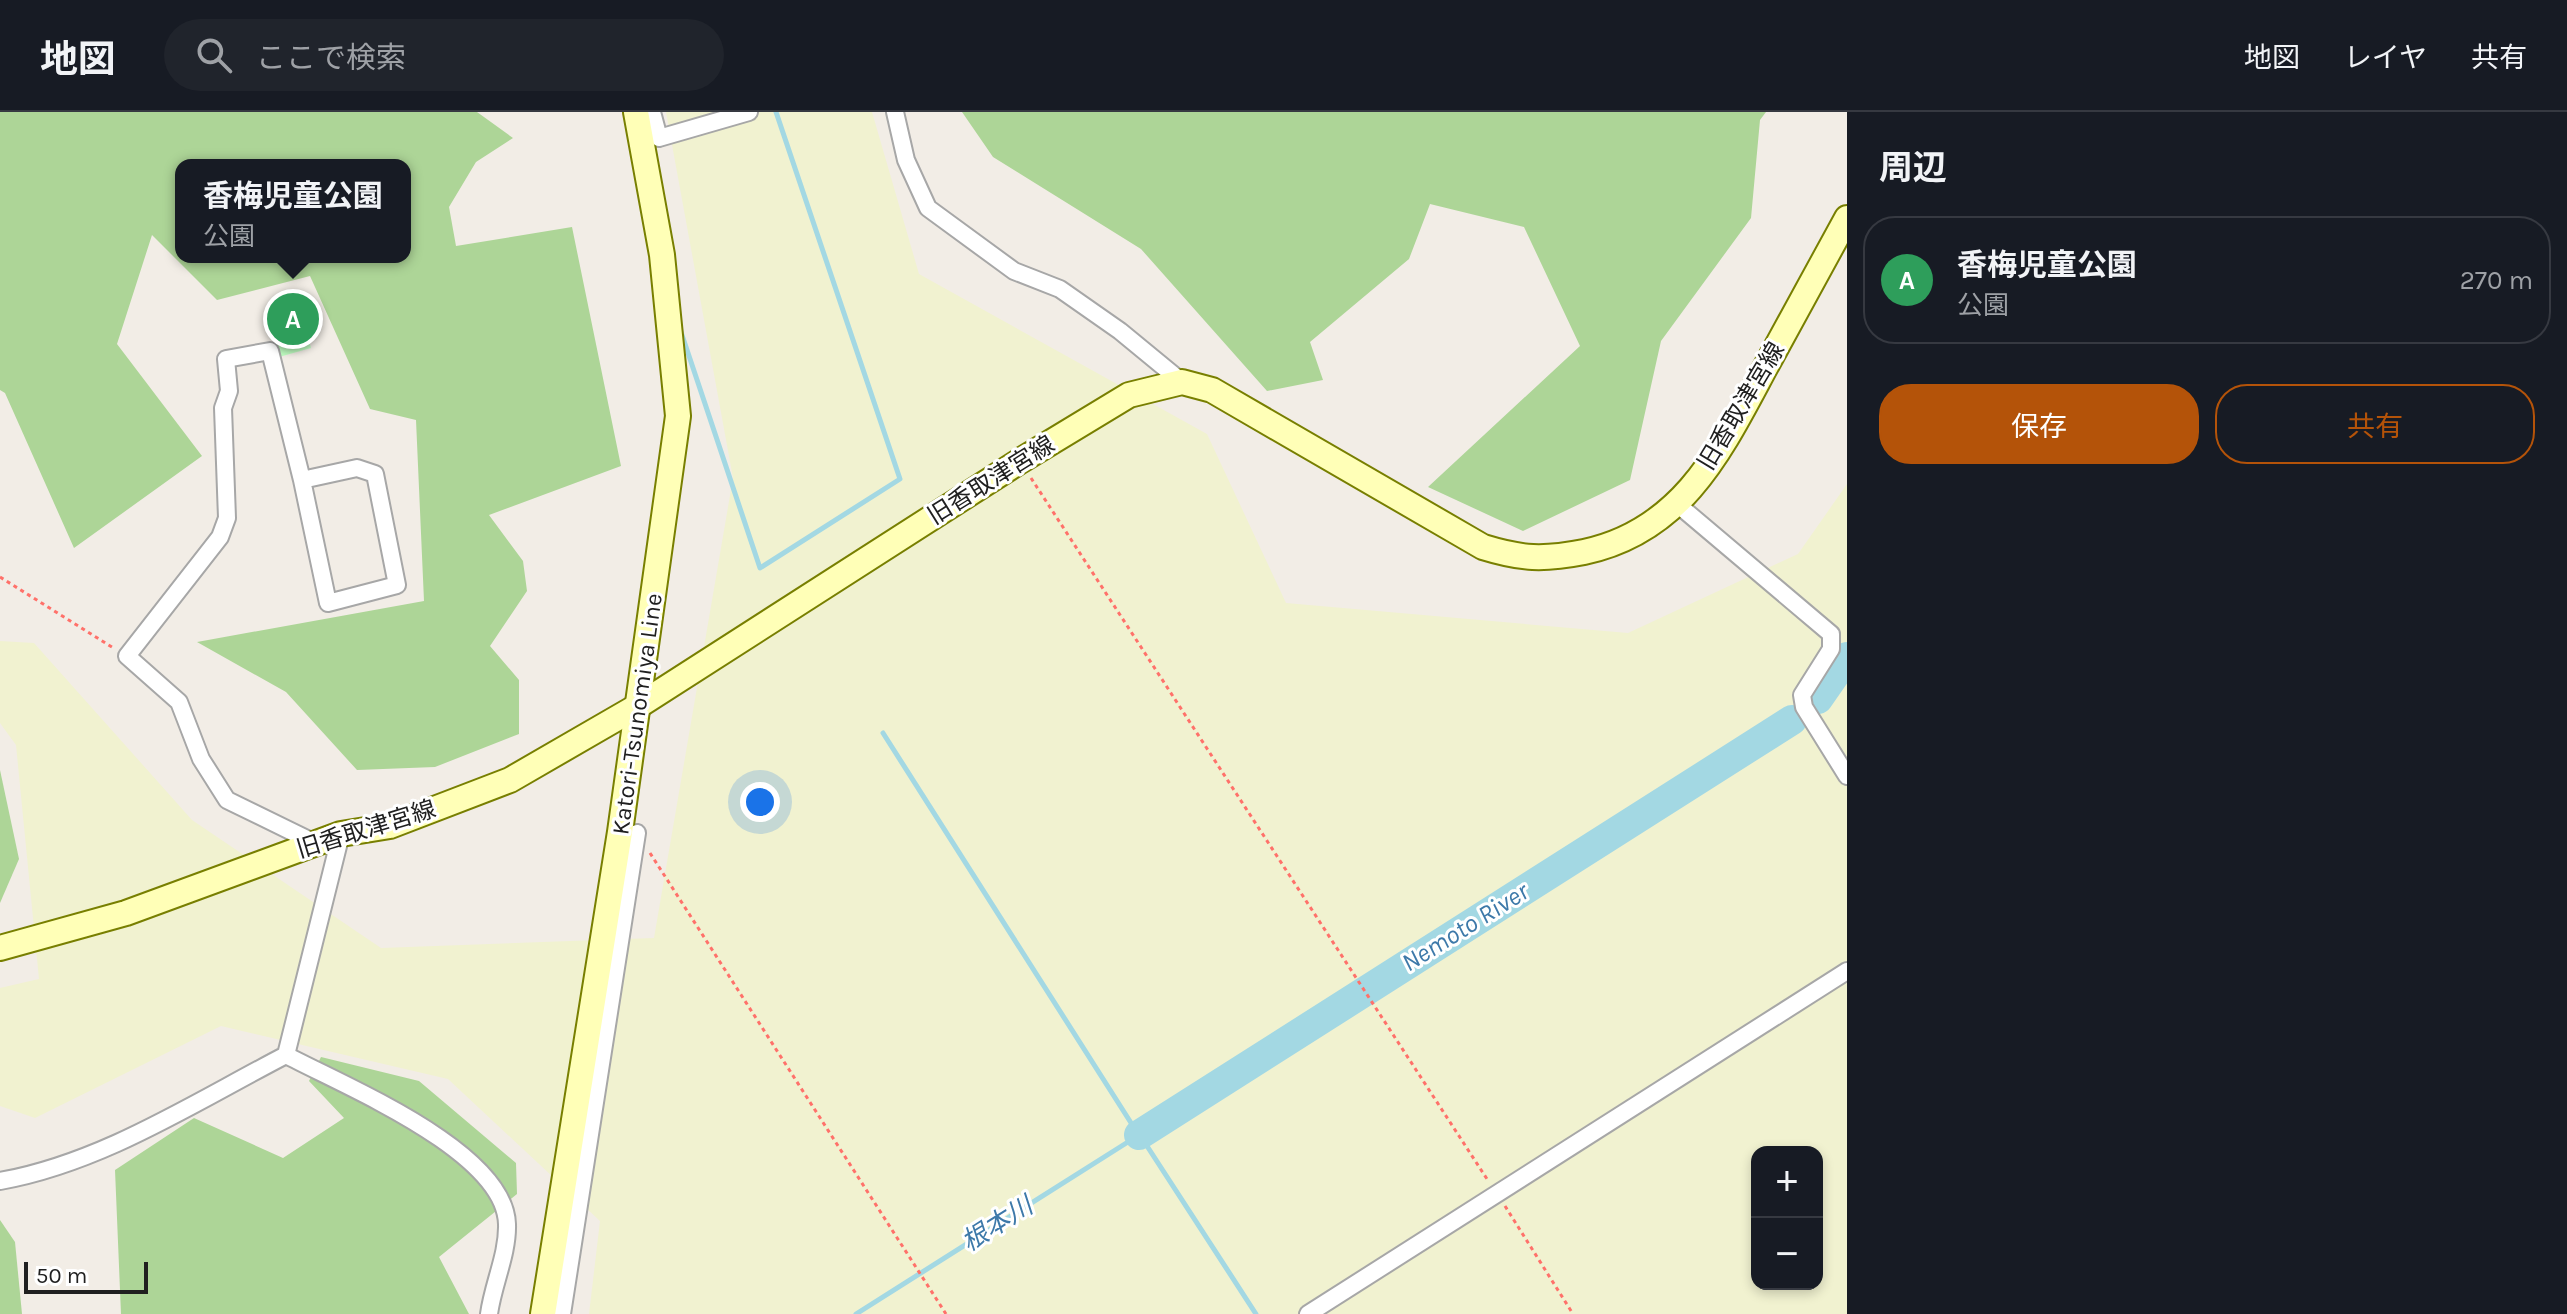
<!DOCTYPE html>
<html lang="ja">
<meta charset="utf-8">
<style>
:root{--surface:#171b24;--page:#20242c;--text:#f1f3f6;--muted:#9ea1a6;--line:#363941;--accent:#b45309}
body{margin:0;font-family:Karla,"Noto Sans JP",sans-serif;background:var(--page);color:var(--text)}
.controls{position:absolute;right:24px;bottom:24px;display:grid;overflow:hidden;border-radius:16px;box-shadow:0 4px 12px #0003}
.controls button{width:72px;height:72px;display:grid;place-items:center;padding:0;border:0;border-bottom:2px solid var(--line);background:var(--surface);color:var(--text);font:40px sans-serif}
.scale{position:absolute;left:24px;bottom:20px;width:124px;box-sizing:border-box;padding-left:8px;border:4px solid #202020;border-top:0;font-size:22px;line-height:28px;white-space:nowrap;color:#202020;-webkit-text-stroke:6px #fff;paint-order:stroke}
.you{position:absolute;left:760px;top:690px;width:28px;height:28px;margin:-20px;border:6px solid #fff;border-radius:50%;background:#1a73e8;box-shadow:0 0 0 12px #1a73e833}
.badge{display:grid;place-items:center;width:52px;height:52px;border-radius:50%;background:var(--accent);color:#fff;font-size:26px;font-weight:700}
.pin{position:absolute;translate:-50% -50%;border:4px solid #fff;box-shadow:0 2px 8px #0006}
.popup{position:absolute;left:175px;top:47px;width:236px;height:104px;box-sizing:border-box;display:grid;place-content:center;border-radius:16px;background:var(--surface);filter:drop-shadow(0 2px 6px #0005);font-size:26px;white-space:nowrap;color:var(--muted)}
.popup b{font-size:30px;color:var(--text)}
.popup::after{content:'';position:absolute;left:50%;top:100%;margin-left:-16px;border:16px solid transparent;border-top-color:var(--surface)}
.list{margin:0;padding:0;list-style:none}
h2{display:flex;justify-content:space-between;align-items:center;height:104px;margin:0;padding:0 32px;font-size:34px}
h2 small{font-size:26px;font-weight:400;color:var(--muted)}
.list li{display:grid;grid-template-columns:52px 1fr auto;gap:24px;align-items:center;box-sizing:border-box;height:128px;margin:0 16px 16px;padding:0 16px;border:2px solid var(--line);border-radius:32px}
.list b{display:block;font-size:30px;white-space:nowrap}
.list p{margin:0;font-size:26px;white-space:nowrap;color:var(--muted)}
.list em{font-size:26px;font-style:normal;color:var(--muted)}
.actions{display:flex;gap:16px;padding:24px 32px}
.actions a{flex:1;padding:18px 0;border:2px solid var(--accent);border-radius:32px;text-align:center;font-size:28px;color:var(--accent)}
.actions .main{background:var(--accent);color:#fff}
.icon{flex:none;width:44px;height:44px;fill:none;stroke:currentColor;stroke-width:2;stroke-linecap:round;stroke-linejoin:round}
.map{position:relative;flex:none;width:1847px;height:1202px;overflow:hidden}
header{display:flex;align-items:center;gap:48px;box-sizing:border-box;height:112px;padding:0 40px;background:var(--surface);border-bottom:2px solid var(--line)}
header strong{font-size:38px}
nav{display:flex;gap:44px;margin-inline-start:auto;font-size:28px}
.search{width:560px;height:72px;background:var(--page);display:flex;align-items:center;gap:20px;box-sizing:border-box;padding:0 28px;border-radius:44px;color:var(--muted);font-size:30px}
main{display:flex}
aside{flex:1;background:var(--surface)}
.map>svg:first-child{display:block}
.farmland{fill:#f1f2d0;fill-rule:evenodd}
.forest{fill:#add597;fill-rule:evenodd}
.park{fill:#c0fec2}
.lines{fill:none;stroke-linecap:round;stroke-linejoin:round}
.stream{stroke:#a3d8e3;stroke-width:5}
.river{stroke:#a3d8e3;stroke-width:30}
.street-casing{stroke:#a7a7a7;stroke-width:20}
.secondary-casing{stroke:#787f00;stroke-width:28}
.path{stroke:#ff716a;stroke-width:3;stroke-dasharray:4 4;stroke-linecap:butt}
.street{stroke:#fff;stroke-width:16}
.secondary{stroke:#ffffb7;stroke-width:24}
.labels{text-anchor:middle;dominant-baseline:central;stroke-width:6;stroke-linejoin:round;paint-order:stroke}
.street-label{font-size:24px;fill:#202020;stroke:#fff}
.water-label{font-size:26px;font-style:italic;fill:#3d79a9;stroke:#fff}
</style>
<header>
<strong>地図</strong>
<div class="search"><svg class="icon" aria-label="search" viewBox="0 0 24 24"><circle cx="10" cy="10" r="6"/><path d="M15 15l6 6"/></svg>ここで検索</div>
<nav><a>地図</a><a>レイヤ</a><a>共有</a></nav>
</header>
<main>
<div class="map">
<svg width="1847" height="1202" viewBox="0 0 1847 1202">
<rect width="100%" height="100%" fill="#f2ede6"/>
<path class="farmland" d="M666 0H872L919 162 1207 322 1286 491 1628 521 1798 442 1847 372V1202H589L600 1109 448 967 221 914 35 1006 0 994V876L39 867 16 633 0 611V529L34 531 192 708 381 836 654 826 733 366ZM1757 1040H1817V1172H1757Z"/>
<g class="forest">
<path d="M0 0H477L513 26 476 50 449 95 456 134 572 115 621 354 489 403 523 449 527 479 490 534 519 568V622L435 655 357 658 286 580 197 530 424 489 416 308 370 297 310 164 217 188 152 123 117 232 202 344 74 436 5 281 0 278ZM405 53V145H181V53Z"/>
<polygon points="962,0 1766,0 1760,8 1751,106 1661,229 1630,368 1523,419 1428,375 1580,234 1524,115 1430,92 1409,147 1310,230 1323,268 1267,279 1141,137 993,45"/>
<polygon points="0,658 19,747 0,791"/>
<polygon points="321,945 419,969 516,1051 517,1082 439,1145 469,1202 121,1202 115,1058 194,1006 283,1046 344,1006 309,969"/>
<polygon points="0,1108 15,1130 22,1202 0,1202"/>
</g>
<polygon class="park" points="296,181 311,236 279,245 274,231 288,227 277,187"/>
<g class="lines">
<g class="stream">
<polyline points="680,217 760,456 900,367 776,0"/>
<polyline points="883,621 1133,1014"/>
<polyline points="1147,1034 1256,1202"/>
<polyline points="856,1202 1139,1023"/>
</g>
<g class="river">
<polyline points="1818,587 1847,545"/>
<polyline points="1139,1023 1792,608"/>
</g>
<g class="street-casing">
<g id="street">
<polyline points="652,0 659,26 749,0"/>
<polyline points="895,0 906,48 928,96 1014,159 1060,177 1120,219 1182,270"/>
<polyline points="302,368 357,356 375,362 397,473 328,491 302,368 270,239 226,247 229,279 223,296 227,406 220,425 127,544 179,590 201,647 227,688 315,731"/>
<polyline points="1676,391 1831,522 1831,537 1802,583 1804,595 1847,664"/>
<path d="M286 943C344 974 505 1039 507 1112 508 1142 493 1172 489 1202"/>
<path d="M0 1069C102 1051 195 990 286 943L341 722"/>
<polyline points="562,1202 637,721"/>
<polyline points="1308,1202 1847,859"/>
</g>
</g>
<g class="secondary-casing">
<g id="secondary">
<path d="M0 836 126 801 341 722 390 714 510 668 638 594 1020 349 1129 283 1182 270 1212 278 1483 435C1522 447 1543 448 1584 440 1683 419 1721 338 1765 256 1792 206 1820 156 1847 106"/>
<polyline points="543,1202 620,720 678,304 662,143 636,0"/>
</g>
</g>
<g class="path">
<polyline points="1031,366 1487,1067"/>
<polyline points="0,465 115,537"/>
<polyline points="650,741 946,1202"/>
<polyline points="1505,1094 1573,1202"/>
</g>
<use href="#street" class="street"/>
<use href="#secondary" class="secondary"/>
</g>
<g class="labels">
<g class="street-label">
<text transform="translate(1741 294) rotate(-59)">旧香取津宮線</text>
<text transform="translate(991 368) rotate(-32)">旧香取津宮線</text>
<text transform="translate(637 602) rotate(-82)">Katori-Tsunomiya Line</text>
<text transform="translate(366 717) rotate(-17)">旧香取津宮線</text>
</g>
<g class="water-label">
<text transform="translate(1465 815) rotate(-32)">Nemoto River</text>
<text transform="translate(997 1112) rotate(-32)">根本川</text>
</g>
</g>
</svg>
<div class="controls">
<button>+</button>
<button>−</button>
</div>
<div class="scale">50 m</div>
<div class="you"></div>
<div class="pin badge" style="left:293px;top:207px;background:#2e9e5b">A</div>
<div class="popup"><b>香梅児童公園</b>公園</div>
</div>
<aside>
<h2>周辺<small></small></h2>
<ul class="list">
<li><span class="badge" style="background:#2e9e5b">A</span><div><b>香梅児童公園</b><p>公園</p></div><em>270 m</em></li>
</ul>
<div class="actions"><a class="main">保存</a><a>共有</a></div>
</aside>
</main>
